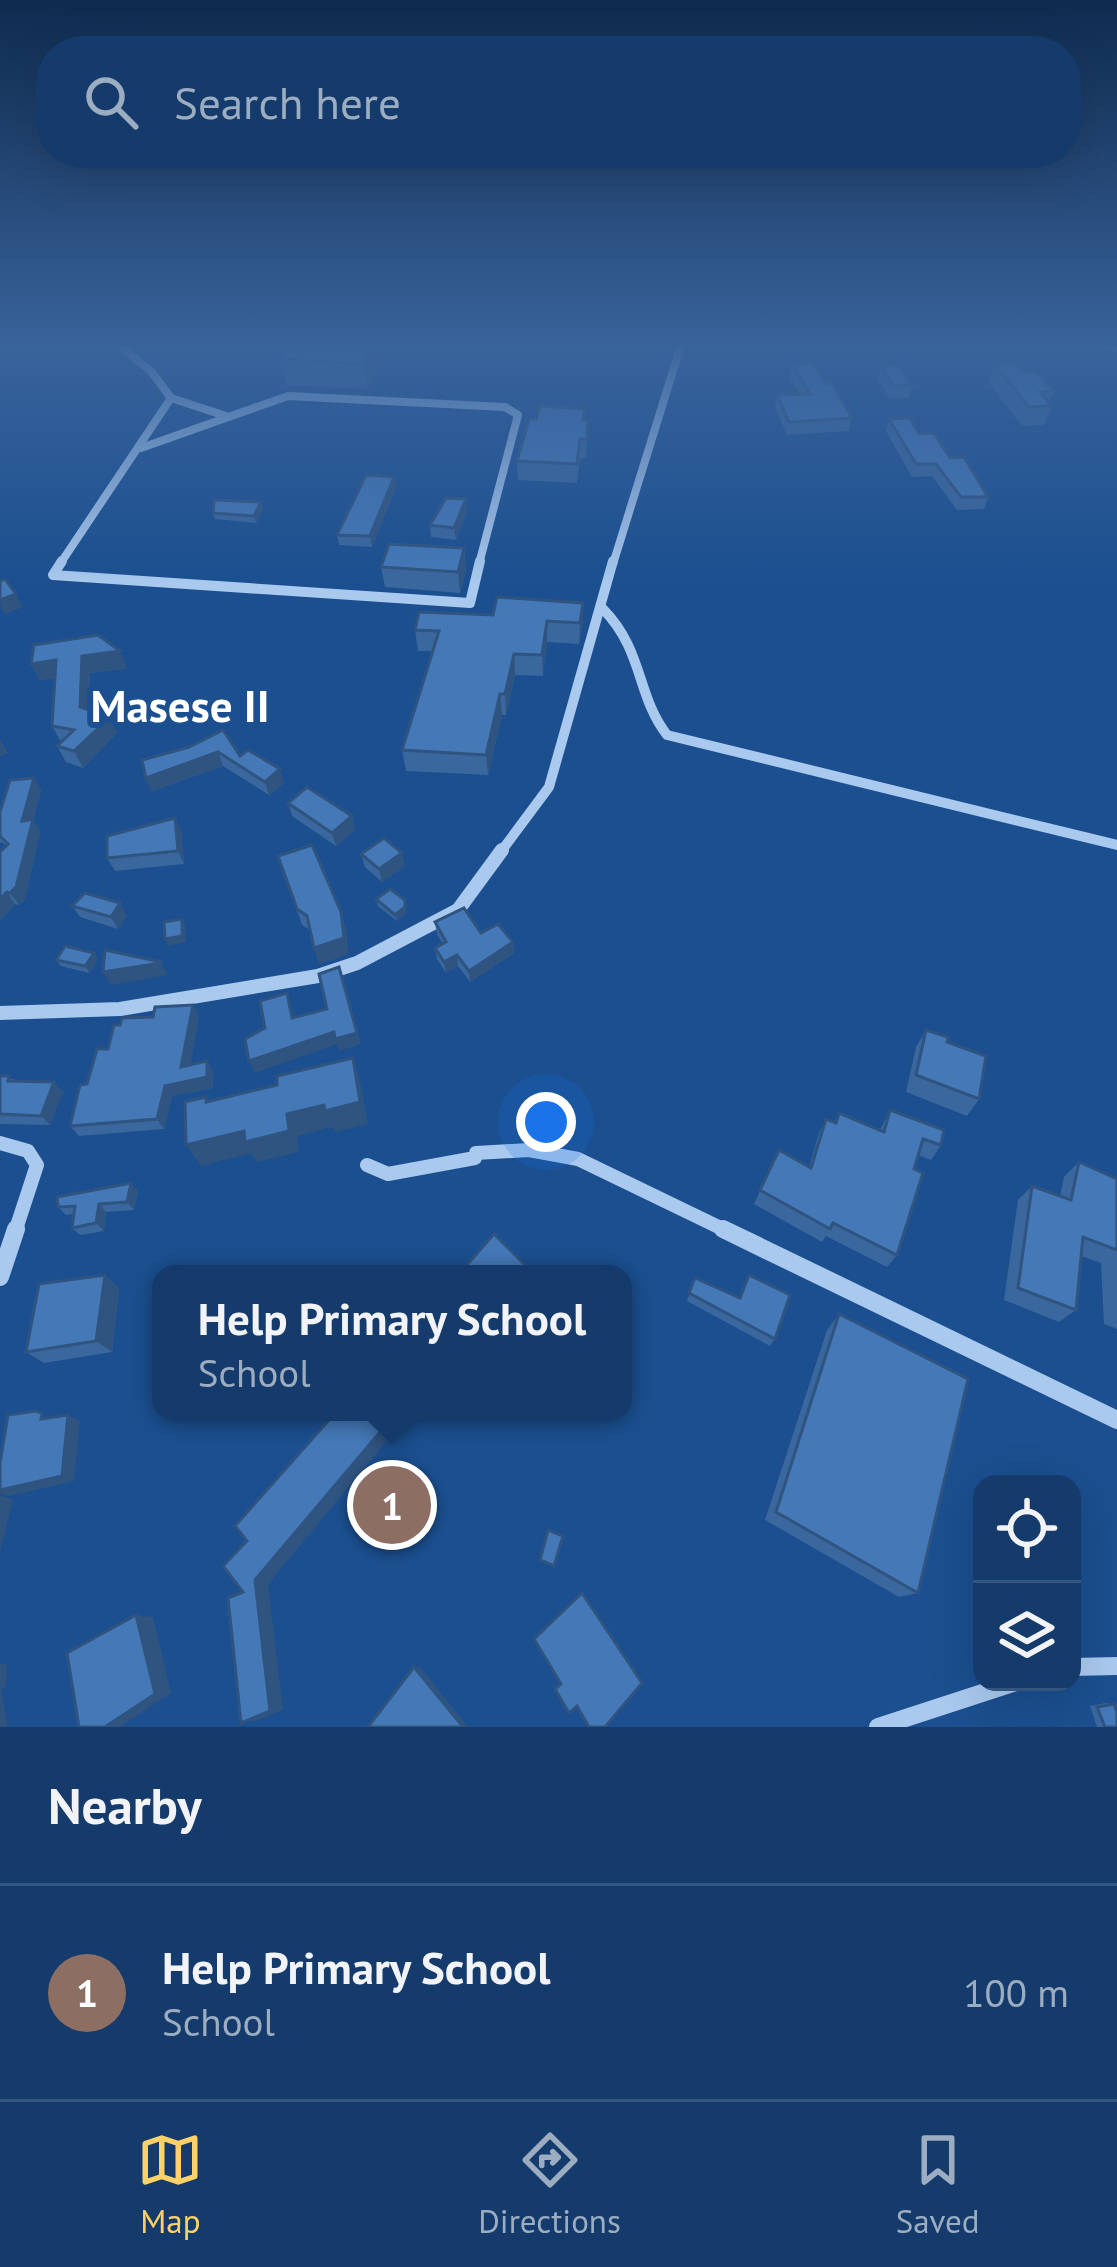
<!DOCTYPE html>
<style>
:root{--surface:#143b6b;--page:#214673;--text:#f1f3f6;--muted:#9dadc1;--line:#33557e;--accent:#ffd166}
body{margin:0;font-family:"PT Sans",sans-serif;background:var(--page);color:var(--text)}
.controls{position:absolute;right:36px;bottom:36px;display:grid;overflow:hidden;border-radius:24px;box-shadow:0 12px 48px #0002}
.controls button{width:108px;height:108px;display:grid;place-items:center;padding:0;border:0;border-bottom:3px solid var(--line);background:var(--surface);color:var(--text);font:60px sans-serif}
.you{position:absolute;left:546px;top:1122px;width:42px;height:42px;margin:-30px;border:9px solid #fff;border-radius:50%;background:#1a73e8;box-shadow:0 0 0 18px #1a73e833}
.badge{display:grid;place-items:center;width:78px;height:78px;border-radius:50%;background:var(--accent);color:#fff;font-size:39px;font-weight:700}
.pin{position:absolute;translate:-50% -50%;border:6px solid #fff;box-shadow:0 3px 12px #0006}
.popup{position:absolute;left:152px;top:1265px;width:480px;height:156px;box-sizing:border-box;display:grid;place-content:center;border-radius:24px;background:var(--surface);filter:drop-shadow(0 3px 9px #0005);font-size:39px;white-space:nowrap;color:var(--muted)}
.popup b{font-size:45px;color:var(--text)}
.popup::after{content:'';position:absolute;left:50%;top:100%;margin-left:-24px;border:24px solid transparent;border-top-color:var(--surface)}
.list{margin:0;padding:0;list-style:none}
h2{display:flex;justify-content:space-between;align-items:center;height:156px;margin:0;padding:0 48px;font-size:51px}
h2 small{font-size:39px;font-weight:400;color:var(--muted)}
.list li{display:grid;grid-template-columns:78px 1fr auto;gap:36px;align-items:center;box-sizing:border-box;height:216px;padding:0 48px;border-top:3px solid var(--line)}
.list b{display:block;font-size:45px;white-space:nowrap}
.list p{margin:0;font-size:39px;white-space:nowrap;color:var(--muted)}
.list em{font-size:39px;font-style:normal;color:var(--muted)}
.icon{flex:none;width:66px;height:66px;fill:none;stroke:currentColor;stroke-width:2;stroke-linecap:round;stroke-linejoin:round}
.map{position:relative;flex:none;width:1117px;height:1727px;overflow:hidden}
.search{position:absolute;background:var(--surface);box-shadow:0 12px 48px #0002;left:36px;right:36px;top:36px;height:132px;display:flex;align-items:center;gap:30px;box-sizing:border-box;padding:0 42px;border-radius:48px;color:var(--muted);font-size:45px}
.sheet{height:372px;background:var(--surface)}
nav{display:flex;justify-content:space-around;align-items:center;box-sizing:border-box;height:168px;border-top:3px solid var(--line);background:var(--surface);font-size:33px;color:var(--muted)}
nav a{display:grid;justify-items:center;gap:6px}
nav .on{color:var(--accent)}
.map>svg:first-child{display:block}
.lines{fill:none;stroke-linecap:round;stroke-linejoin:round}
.street-far3{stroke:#a9c9ee;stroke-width:8}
.street-far2{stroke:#a9c9ee;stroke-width:10}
.street-far1{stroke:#a9c9ee;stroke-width:14}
.street{stroke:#a9c9ee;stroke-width:18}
.wall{fill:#3a679d}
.shaded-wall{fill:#305480}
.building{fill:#4478b7;stroke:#305480;stroke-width:3}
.labels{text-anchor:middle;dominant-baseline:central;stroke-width:12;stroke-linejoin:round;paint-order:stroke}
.quarter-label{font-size:45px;font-weight:bold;fill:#fff;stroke:#1b4f8f}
</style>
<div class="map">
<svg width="1117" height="1727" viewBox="0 0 1117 1727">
<rect width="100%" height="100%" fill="#1b4f8f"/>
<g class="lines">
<g class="street-far3">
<polyline points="1101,342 1117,348"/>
<polyline points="171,398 226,416"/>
<polyline points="141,448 288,396 505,407 518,415 479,564"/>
<polyline points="60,564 171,398 151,371 115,342"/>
<polyline points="613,564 682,342"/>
</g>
<g class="street-far2">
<polyline points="62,561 53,575 470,603 480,561"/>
<path d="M603 609C644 651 636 695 667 735L1117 845"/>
<polyline points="500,853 549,787 613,561"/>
</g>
<g class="street-far1">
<polyline points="0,1013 120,1009 318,976 357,963 458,910 502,850"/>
<polyline points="0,1143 28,1151 37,1165 15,1232"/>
<polyline points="367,1165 388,1174 475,1158 476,1153 529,1150 578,1159 729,1232"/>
</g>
<g class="street">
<polyline points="723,1229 1117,1420"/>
<polyline points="0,1277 16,1229"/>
<polyline points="1072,1667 1117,1666"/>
<polyline points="878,1727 1016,1682"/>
</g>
</g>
<g class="wall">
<polygon points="391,342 367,389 286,385 280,359"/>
<polygon points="994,364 1023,372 1054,391 1049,403 1052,406 1044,425 1022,426 988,382"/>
<polygon points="792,365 827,384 852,418 849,431 787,435 775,408 777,395 800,394 790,378"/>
<polygon points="881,366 912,385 908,398 890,399 878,379"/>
<polygon points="889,419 919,434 950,458 988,497 984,509 957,510 932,476 912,477 886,431"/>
<polygon points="585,420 588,420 586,458 580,458 577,483 518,480 517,461"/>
<polygon points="394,477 396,487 372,547 339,545 337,535"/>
<polygon points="261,502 263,509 256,523 215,519 213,513"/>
<polygon points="467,511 456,540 431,537 430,525"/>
<polygon points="464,548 466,569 460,593 385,587 381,567"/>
<polygon points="497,597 583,624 579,644 547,642 543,676 515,675 506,715 502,715 488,775 406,771 402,750 433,651 418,651 415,630 493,615"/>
<polygon points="31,664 127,668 90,673 89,710 117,733 83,768 66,762 57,746 61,742 52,726 55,678 40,680"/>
<polygon points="189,747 240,756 284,783 269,795 223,766 152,791 146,778"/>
<polygon points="34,778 41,790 33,820 40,832 25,899 19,905 15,904 0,921 6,846 2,842 0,843 0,812"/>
<polygon points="288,803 352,816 355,830 336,846 292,816"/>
<polygon points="175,818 181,831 184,864 115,871 107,858"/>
<polygon points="361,854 405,866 382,882 365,867"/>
<polygon points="278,856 346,928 348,954 319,964 310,930 302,925"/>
<polygon points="376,899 405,906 406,914 397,921 378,906"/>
<polygon points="72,906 127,915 118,929 80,917"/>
<polygon points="435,922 513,942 514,953 470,982 458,966 446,973 437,959 435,948 443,944 437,934"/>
<polygon points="98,959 89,973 61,966 56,960"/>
<polygon points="199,1016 190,1065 207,1061 213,1072 213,1088 172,1096 164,1129 79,1136 70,1126 87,1084 108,1049"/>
<polygon points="926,1030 947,1042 979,1099 967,1116 906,1092 916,1047"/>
<polygon points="0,1076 63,1092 50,1125 0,1124"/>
<polygon points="890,1110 941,1145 931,1160 918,1155 897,1255 887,1267 826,1236 822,1242 754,1204 779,1150 809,1167 819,1133 826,1119 834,1122 839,1113 880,1130"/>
<polygon points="1079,1162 1117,1179 1117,1329 1104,1324 1101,1263 1081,1256 1076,1310 1059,1322 1004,1300 1018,1200 1032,1186 1060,1196 1064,1177"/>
<polygon points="138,1191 134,1210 106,1212 104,1231 80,1235 72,1228 74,1214 66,1215 58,1207"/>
<polygon points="695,1278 775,1339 770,1346 687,1301"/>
<polygon points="119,1288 112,1352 44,1363 26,1352"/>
<polygon points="839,1314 918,1593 899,1597 765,1520 827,1330"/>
<polygon points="1106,1703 1114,1704 1117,1727 1097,1727 1090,1706"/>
</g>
<g class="shaded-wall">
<polygon points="375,342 391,342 367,389 363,364"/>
<polygon points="394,477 396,487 372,547 370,536"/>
<polygon points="466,499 467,511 456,540 454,528"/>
<polygon points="261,502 263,509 256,523 254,516"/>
<polygon points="464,548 466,569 460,593 458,572"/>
<polygon points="16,594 23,607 5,614 0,605 0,600"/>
<polygon points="583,603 583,624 579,644 580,623"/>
<polygon points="547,621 547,642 543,676 542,655"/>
<polygon points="120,651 127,668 90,673 88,723 80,707 82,656"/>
<polygon points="514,654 515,675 506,715 505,694"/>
<polygon points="56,660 65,677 40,680 31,664"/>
<polygon points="500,694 502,715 488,775 486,755"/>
<polygon points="110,717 117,733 83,768 74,751"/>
<polygon points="0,739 8,753 0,757"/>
<polygon points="218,752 223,766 152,791 146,778"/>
<polygon points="280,769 284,783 269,795 265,782"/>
<polygon points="34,778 41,790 33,820 40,832 25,899 19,905 10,893 22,821"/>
<polygon points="352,816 355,830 336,846 332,833"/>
<polygon points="175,818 181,831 184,864 178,851"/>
<polygon points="402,853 405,866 382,882 379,869"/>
<polygon points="7,892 15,904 0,921 0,899"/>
<polygon points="120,903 127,915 118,929 111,917"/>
<polygon points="405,907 406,914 397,921 395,915"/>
<polygon points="341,912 346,928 348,954 319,964 314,948"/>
<polygon points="182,919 185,925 186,942 168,946 165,939"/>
<polygon points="513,942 514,953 470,982 469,971"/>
<polygon points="94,953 98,959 89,973 85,966"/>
<polygon points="457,955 458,966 446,973 444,962"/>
<polygon points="161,963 168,975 111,985 103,972"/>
<polygon points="339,967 361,1044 339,1051 337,1044 255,1073 249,1061 334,1032"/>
<polygon points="193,1005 199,1016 188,1077 181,1067"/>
<polygon points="353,1058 360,1081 368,1124 334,1132 332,1127 297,1136 299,1152 257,1162 251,1153 201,1166 186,1145"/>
<polygon points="207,1061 213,1072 213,1088 172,1096 164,1129 157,1119 165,1086"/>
<polygon points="54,1082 63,1092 50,1125 41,1116"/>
<polygon points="131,1183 138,1191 134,1210 127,1202"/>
<polygon points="99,1204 106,1212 104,1231 96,1223"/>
<polygon points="105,1275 119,1288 112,1352 96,1341"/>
<polygon points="397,1412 411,1412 268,1584 283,1710 256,1721 241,1723 255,1580"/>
<polygon points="68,1415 80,1421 74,1481 9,1496 0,1493 0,1490"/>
<polygon points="0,1495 13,1500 0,1552"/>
<polygon points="136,1615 153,1617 171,1693 120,1727 105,1727"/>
<polygon points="0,1664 7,1664 6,1687 1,1689 8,1727 0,1727"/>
<polygon points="414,1667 420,1667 468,1727 463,1727"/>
</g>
<g class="building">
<polygon points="291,342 375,342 363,364 280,359"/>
<polygon points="813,363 827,384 830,380 852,418 789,422 777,395 810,394 792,365"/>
<polygon points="1015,363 1023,372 1036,372 1054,391 1040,392 1052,406 1029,407 994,364"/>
<polygon points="899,365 912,385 893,386 881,366"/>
<polygon points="540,406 585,409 583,420 588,420 587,439 580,439 577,464 517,461 529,419 536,419"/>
<polygon points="910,418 919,434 934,433 950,458 964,457 988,497 961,497 936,464 916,464 889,419"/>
<polygon points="366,475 394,477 370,536 337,535"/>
<polygon points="446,498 466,499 454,528 430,525"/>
<polygon points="214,500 261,502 254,516 213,513"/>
<polygon points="389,544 464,548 458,572 381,567"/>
<polygon points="5,579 16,594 0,600 0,581"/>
<polygon points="497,597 583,603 580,623 547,621 542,655 514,654 505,694 500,694 486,755 402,750 439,631 415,630 419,612 493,615"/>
<polygon points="98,635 120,651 82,656 80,707 110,717 74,751 57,746 74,730 52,726 56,660 31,664 34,645"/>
<polygon points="223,730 240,756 248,750 280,769 265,782 218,752 146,778 142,760 189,747"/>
<polygon points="34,778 22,821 33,819 16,887 10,893 7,892 0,899 0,852 8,844 0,836 0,812 10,780"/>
<polygon points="307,787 352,816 332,833 288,803"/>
<polygon points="175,818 178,851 107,858 107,836"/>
<polygon points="384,838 402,853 379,869 361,854"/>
<polygon points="312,845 341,912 344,938 314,948 307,916 297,909 278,856"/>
<polygon points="390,889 405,900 405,907 395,915 376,899"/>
<polygon points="85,893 120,903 111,917 72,906"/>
<polygon points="464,908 481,933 498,924 513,942 469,971 457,955 444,962 435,948 446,942 435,922"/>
<polygon points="182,919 182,936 165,939 164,922"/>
<polygon points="65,946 94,953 85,966 56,960"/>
<polygon points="105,950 161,962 161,963 103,972"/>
<polygon points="339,967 357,1033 335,1039 334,1032 249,1061 245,1039 265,1028 260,1001 287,993 292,1018 327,1009 319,974"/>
<polygon points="193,1005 181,1067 207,1061 207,1077 165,1086 157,1119 70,1126 80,1085 87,1084 97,1049 108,1049 114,1025 120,1025 122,1018 153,1017 155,1007"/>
<polygon points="926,1030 948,1037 947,1042 986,1056 979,1099 916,1075"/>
<polygon points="353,1058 360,1102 325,1111 324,1105 287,1114 289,1131 245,1142 244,1131 186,1145 185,1102 206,1097 206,1102 277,1085 277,1076"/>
<polygon points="0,1076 9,1076 8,1081 54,1082 41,1116 0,1114"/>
<polygon points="890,1110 944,1130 941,1145 923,1139 914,1169 923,1173 897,1255 833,1223 830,1229 760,1190 779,1150 811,1168 826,1119 836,1123 839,1113 884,1132"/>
<polygon points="1079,1162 1117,1179 1117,1250 1083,1237 1076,1310 1018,1288 1032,1186 1071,1200"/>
<polygon points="131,1183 127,1202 99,1204 96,1223 72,1228 75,1206 58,1207 57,1197"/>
<polygon points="494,1234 528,1268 522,1274 459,1274"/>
<polygon points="105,1275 96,1341 26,1352 39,1284"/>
<polygon points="749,1275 790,1295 775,1339 689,1293 695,1278 740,1298"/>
<polygon points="839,1314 968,1379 918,1593 776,1512"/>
<polygon points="36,1411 42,1413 41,1419 68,1415 62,1476 0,1490 0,1463 8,1415"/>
<polygon points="336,1412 397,1412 255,1580 270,1711 241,1723 228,1598 243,1592 223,1566 247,1541 235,1526"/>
<polygon points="548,1530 563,1536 554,1566 540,1560"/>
<polygon points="582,1593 642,1683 605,1727 589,1727 577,1706 569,1713 555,1689 561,1684 534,1639"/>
<polygon points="136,1615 155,1694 105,1727 79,1727 67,1653"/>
<polygon points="414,1667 463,1727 368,1727"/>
<polygon points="1114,1704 1117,1712 1117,1727 1105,1727 1097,1707"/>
</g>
<linearGradient id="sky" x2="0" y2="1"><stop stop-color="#0f2b4f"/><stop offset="0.59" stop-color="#39639b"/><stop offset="1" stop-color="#39639b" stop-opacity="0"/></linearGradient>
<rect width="1117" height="584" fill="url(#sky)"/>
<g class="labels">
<g class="quarter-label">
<text x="180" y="705">Masese II</text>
</g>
</g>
</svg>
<div class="controls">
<button><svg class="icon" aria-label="locate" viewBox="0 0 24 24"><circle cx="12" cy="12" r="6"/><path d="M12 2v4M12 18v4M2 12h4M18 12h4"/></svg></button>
<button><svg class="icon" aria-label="layers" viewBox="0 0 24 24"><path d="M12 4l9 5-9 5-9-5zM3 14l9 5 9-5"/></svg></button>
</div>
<div class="you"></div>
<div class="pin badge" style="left:392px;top:1505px;background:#8d6e63">1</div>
<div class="popup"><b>Help Primary School</b>School</div>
<div class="search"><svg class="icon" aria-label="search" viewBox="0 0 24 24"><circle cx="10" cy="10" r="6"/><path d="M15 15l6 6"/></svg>Search here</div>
</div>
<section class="sheet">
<h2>Nearby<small></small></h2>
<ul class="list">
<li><span class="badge" style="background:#8d6e63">1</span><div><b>Help Primary School</b><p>School</p></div><em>100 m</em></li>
</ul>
</section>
<nav>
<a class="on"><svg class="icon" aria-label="map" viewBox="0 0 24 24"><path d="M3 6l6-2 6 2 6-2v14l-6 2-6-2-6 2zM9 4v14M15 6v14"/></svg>Map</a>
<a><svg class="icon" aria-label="directions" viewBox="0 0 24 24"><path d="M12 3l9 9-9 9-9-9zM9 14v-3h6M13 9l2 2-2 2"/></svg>Directions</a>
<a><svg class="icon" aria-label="saved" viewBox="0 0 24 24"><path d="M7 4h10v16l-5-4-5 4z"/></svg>Saved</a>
</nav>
